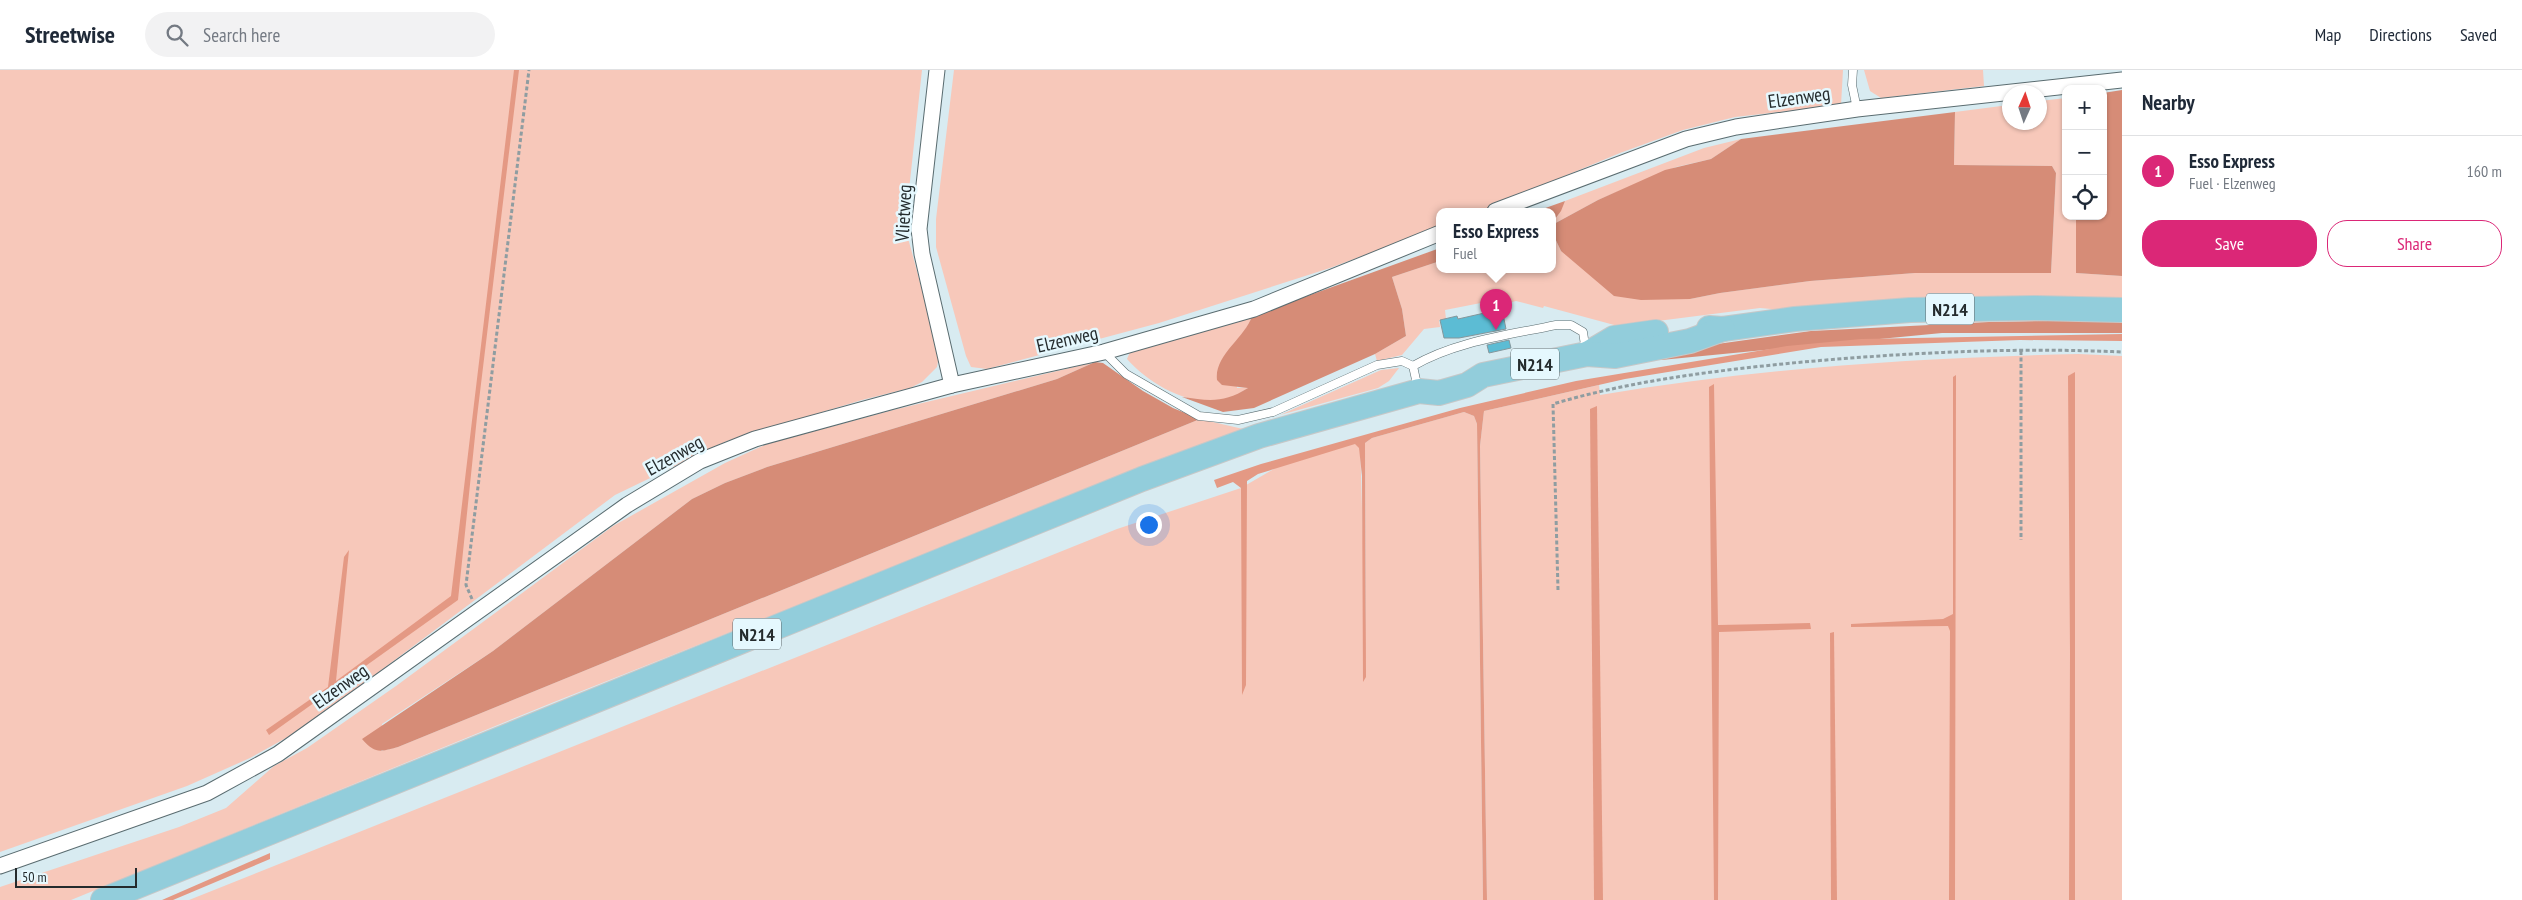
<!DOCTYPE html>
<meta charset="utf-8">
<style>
:root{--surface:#fff;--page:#f2f2f3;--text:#1f2937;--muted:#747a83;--line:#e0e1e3;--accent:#db2777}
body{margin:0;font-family:"PT Sans Narrow",sans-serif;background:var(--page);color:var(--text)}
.controls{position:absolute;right:15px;top:15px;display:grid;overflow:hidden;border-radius:10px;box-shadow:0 1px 4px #0004}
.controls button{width:45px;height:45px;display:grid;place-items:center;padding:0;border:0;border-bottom:1px solid var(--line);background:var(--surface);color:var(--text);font:25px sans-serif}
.compass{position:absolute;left:2002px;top:15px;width:45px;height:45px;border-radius:50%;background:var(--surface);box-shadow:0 1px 4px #0004;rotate:3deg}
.scale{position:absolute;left:15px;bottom:12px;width:122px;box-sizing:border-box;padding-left:5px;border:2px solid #242b2d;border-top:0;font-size:14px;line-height:18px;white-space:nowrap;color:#242b2d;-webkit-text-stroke:4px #e5f8fe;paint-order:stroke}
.you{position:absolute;left:1148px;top:454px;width:18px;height:18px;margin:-12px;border:4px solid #fff;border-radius:50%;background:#1a73e8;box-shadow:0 0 0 8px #1a73e833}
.badge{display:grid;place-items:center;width:32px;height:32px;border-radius:50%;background:var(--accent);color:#fff;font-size:16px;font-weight:700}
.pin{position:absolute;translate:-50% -41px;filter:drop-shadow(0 1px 2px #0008)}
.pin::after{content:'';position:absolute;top:26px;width:18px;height:15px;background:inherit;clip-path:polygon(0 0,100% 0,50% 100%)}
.popup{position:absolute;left:1436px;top:138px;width:120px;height:65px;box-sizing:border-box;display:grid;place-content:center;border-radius:10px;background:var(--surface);filter:drop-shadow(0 1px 4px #0005);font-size:16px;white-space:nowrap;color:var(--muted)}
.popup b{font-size:19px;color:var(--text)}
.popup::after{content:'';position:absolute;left:50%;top:100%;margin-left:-10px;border:10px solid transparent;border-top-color:var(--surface)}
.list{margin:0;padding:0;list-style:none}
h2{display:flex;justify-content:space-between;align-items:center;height:65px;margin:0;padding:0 20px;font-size:21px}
h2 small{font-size:16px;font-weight:400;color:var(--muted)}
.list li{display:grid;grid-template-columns:32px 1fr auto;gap:15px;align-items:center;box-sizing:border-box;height:70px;padding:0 20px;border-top:1px solid var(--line)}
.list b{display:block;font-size:19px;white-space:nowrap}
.list p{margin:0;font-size:16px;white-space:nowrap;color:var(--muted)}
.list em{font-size:16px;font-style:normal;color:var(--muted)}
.actions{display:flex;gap:10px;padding:15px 20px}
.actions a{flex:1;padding:11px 0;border:1px solid var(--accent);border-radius:20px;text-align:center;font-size:18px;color:var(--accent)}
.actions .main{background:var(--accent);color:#fff}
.icon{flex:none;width:28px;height:28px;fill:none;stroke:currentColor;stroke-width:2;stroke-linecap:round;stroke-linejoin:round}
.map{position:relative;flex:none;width:2122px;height:830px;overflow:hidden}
header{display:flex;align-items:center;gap:30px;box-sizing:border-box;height:70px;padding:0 25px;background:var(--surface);border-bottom:1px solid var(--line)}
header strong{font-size:24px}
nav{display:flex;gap:28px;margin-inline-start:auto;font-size:18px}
.search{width:350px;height:45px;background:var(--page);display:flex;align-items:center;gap:12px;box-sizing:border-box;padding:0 18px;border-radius:28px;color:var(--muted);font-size:19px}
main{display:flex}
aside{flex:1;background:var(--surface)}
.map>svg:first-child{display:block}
.green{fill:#f7c8ba}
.forest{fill:#d68c77}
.water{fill:#e49984}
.building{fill:#5cbcd4;stroke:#85979c}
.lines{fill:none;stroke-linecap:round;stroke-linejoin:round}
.service-casing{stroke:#5a6c70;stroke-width:9}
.minor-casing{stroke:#5a6c70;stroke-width:17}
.primary-casing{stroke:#c6c8c8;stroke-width:26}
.path{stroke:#8f9da1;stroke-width:3;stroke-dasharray:4 2.5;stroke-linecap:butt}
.service{stroke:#fff;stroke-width:8}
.minor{stroke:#fff;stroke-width:15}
.primary{stroke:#92cddb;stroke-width:24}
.labels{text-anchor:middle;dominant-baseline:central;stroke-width:5;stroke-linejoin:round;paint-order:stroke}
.shield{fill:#e5f8fe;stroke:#5e686c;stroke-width:1}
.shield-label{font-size:18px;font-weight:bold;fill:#242b2d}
.street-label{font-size:19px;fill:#242b2d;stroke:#e5f8fe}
</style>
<header>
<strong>Streetwise</strong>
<div class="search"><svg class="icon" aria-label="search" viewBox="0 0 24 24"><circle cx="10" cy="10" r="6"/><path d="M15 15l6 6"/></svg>Search here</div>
<nav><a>Map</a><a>Directions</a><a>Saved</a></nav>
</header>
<main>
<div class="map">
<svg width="2122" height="830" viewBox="0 0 2122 830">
<rect width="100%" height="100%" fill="#d8ebf1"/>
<g class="green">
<polygon points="0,0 922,0 905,157 936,271 939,285 937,297 922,312 910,318 862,330 727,371 615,425 304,658 250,688 187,716 0,782"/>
<polygon points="954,0 1843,0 1841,35 1735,47 1683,60 1620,83 1481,141 1440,141 1440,157 1330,198 1159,253 987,299 971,297 966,286 936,177 936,149"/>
<polygon points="1864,0 1983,0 1984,16 1881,28 1870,21"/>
<polygon points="2066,28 2066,146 2076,146 2076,203 2122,206 2122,230 1803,242 1760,238 1618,256 1544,236 1543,238 1516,231 1493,237 1491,231 1445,240 1446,249 1439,250 1440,257 1424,259 1402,285 1377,291 1375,284 1406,266 1402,239 1392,207 1440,191 1440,199 1552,199 1552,162 1561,181 1690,229 1720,223 1810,211 1915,203 2051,203 2056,103 2052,96 1954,95 1955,42 2009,35 2010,52 2040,52 2040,31"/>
<polygon points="1741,69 1711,89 1676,97 1598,130 1552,155 1565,131 1704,78"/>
<path d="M1252 246 1248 258 1233 275 1237 318 1250 317C1242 321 1234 328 1225 330 1191 338 1149 314 1127 289L1130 282Z"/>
<path d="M2078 284 2122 286V830H1487L1480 376 1484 341 1599 315 1600 325C1758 298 1917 288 2078 284Z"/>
<polygon points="1095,292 1057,309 767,397 725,413 692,429 493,581 382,654 381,681 398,677 1200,349 1243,359 554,632 71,830 0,830 0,817 179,757 226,738 274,696 307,678 396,616 613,456 725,393 767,374 893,340"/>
<polygon points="1399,298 1389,311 1378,318 1280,345 1381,300"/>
<polygon points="1464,342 1474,346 1477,354 1483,830 189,830 1117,459 1241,418 1284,393 1360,370 1366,574 1365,373 1372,368"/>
</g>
<g class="forest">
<polygon points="2122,20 2122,206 2076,203 2076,146 2103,146 2103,23"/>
<polygon points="1955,42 1954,95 2052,96 2056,103 2051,203 1915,203 1810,211 1720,223 1690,229 1641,230 1614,226 1561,181 1552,162 1552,155 1598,130 1665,100 1711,89 1741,69"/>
<polygon points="1565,131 1561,141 1552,153 1552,141 1537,141"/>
<path d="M1440 178V191L1392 207 1402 239 1406 266 1375 284 1254 338 1223 342 1182 327C1210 331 1224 333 1248 318L1222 315 1217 310C1214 285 1245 268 1252 246Z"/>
<polygon points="2122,250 2122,263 1942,263 1661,290 1660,282 1811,261 1989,252"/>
<path d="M1095 292 1103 293 1143 321 1173 338 1200 349 398 677C380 682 375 684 362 669L493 581 692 429 725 413 767 397 1057 309Z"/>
</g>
<g class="water">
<polygon points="514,0 519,0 477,347 458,530 269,665 266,660 328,617 344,487 349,480 336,611 451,526"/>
<polygon points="2122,264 2122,271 2020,270 1821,277 1625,309 1484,341 1480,376 1487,830 1483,830 1477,354 1474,346 1464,342 1372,368 1365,373 1366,607 1363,612 1362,406 1359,378 1355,374 1258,404 1247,411 1246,615 1242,625 1241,418 1233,412 1217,418 1214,410 1261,394 1460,338 1576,311 1787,276 1861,269"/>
<polygon points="2075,302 2075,830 2069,830 2070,583 2068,306"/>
<polygon points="1956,305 1955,830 1949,830 1950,561 1948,556 1851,557 1851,554 1943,549 1953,544 1953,307"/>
<polygon points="1714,314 1718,555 1810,553 1811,559 1719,562 1718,830 1714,830 1709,317"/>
<polygon points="1597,336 1603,830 1594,830 1590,339"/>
<polygon points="1834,562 1837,830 1831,830 1830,563"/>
<polygon points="270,783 270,789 173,830 162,830"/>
</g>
<g class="building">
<polygon points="1502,239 1506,259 1459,268 1444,268 1440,250 1457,246 1458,249"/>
<polygon points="1509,270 1511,278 1489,283 1487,275"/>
</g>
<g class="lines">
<g class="service-casing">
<g id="service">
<polyline points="1853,0 1852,15 1857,39"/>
<polyline points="1104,282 1126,304 1199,346 1238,350 1273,342 1377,295 1402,291 1413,296"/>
<path d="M1418 319 1413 296C1456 271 1509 265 1556 255H1571L1583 262 1586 282"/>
</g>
</g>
<g class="minor-casing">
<g id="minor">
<polyline points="937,0 919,159 922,184 952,315"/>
<polyline points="1495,141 1686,69 1736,57 1857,39 2122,10"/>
<polyline points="0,796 207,723 278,684 627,435 700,391 755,369 952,315 1104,282 1254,239 1440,163"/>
</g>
</g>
<g class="primary-casing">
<g id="primary">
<polyline points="1709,258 1723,259 1795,249 1910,240 2035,238 2122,240"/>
<polyline points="1587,284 1614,268 1656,262"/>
<polyline points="103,830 1142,409 1259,366 1419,321 1439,323 1467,315 1483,305 1587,284 1615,286 1690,271 1723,259"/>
</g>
</g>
<g class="path">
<polyline points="2021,281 2021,470"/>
<path d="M1558 520 1553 334C1630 311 1712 301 1792 293 1901 283 2012 277 2122 282"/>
<polyline points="472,529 466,515 529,0"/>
</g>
<use href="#service" class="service"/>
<use href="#minor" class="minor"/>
<use href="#primary" class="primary"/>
</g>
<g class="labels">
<g class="shield">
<rect x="1926" y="223.5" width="48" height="31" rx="4"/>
<rect x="1511" y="278.5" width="48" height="31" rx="4"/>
<rect x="733" y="548.5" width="48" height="31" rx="4"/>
</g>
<g class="shield-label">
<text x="1950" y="239">N214</text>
<text x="1535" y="294">N214</text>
<text x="757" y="564">N214</text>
</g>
<g class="street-label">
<text transform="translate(1799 27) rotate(-8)">Elzenweg</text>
<text transform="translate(903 143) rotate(-87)">Vlietweg</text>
<text transform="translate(1067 269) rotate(-13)">Elzenweg</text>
<text transform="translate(674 385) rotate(-29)">Elzenweg</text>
<text transform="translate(340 616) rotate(-35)">Elzenweg</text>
</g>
</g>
</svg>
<div class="controls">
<button>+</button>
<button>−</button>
<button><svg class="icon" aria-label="locate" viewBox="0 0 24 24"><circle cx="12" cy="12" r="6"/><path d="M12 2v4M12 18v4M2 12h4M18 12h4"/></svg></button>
</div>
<svg class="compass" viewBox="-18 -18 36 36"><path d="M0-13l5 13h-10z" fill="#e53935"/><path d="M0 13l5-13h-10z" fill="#747a83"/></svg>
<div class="scale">50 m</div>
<div class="you"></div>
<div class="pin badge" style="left:1496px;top:260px">1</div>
<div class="popup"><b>Esso Express</b>Fuel</div>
</div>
<aside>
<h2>Nearby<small></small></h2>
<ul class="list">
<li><span class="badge">1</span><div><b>Esso Express</b><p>Fuel · Elzenweg</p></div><em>160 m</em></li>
</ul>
<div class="actions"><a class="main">Save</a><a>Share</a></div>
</aside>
</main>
